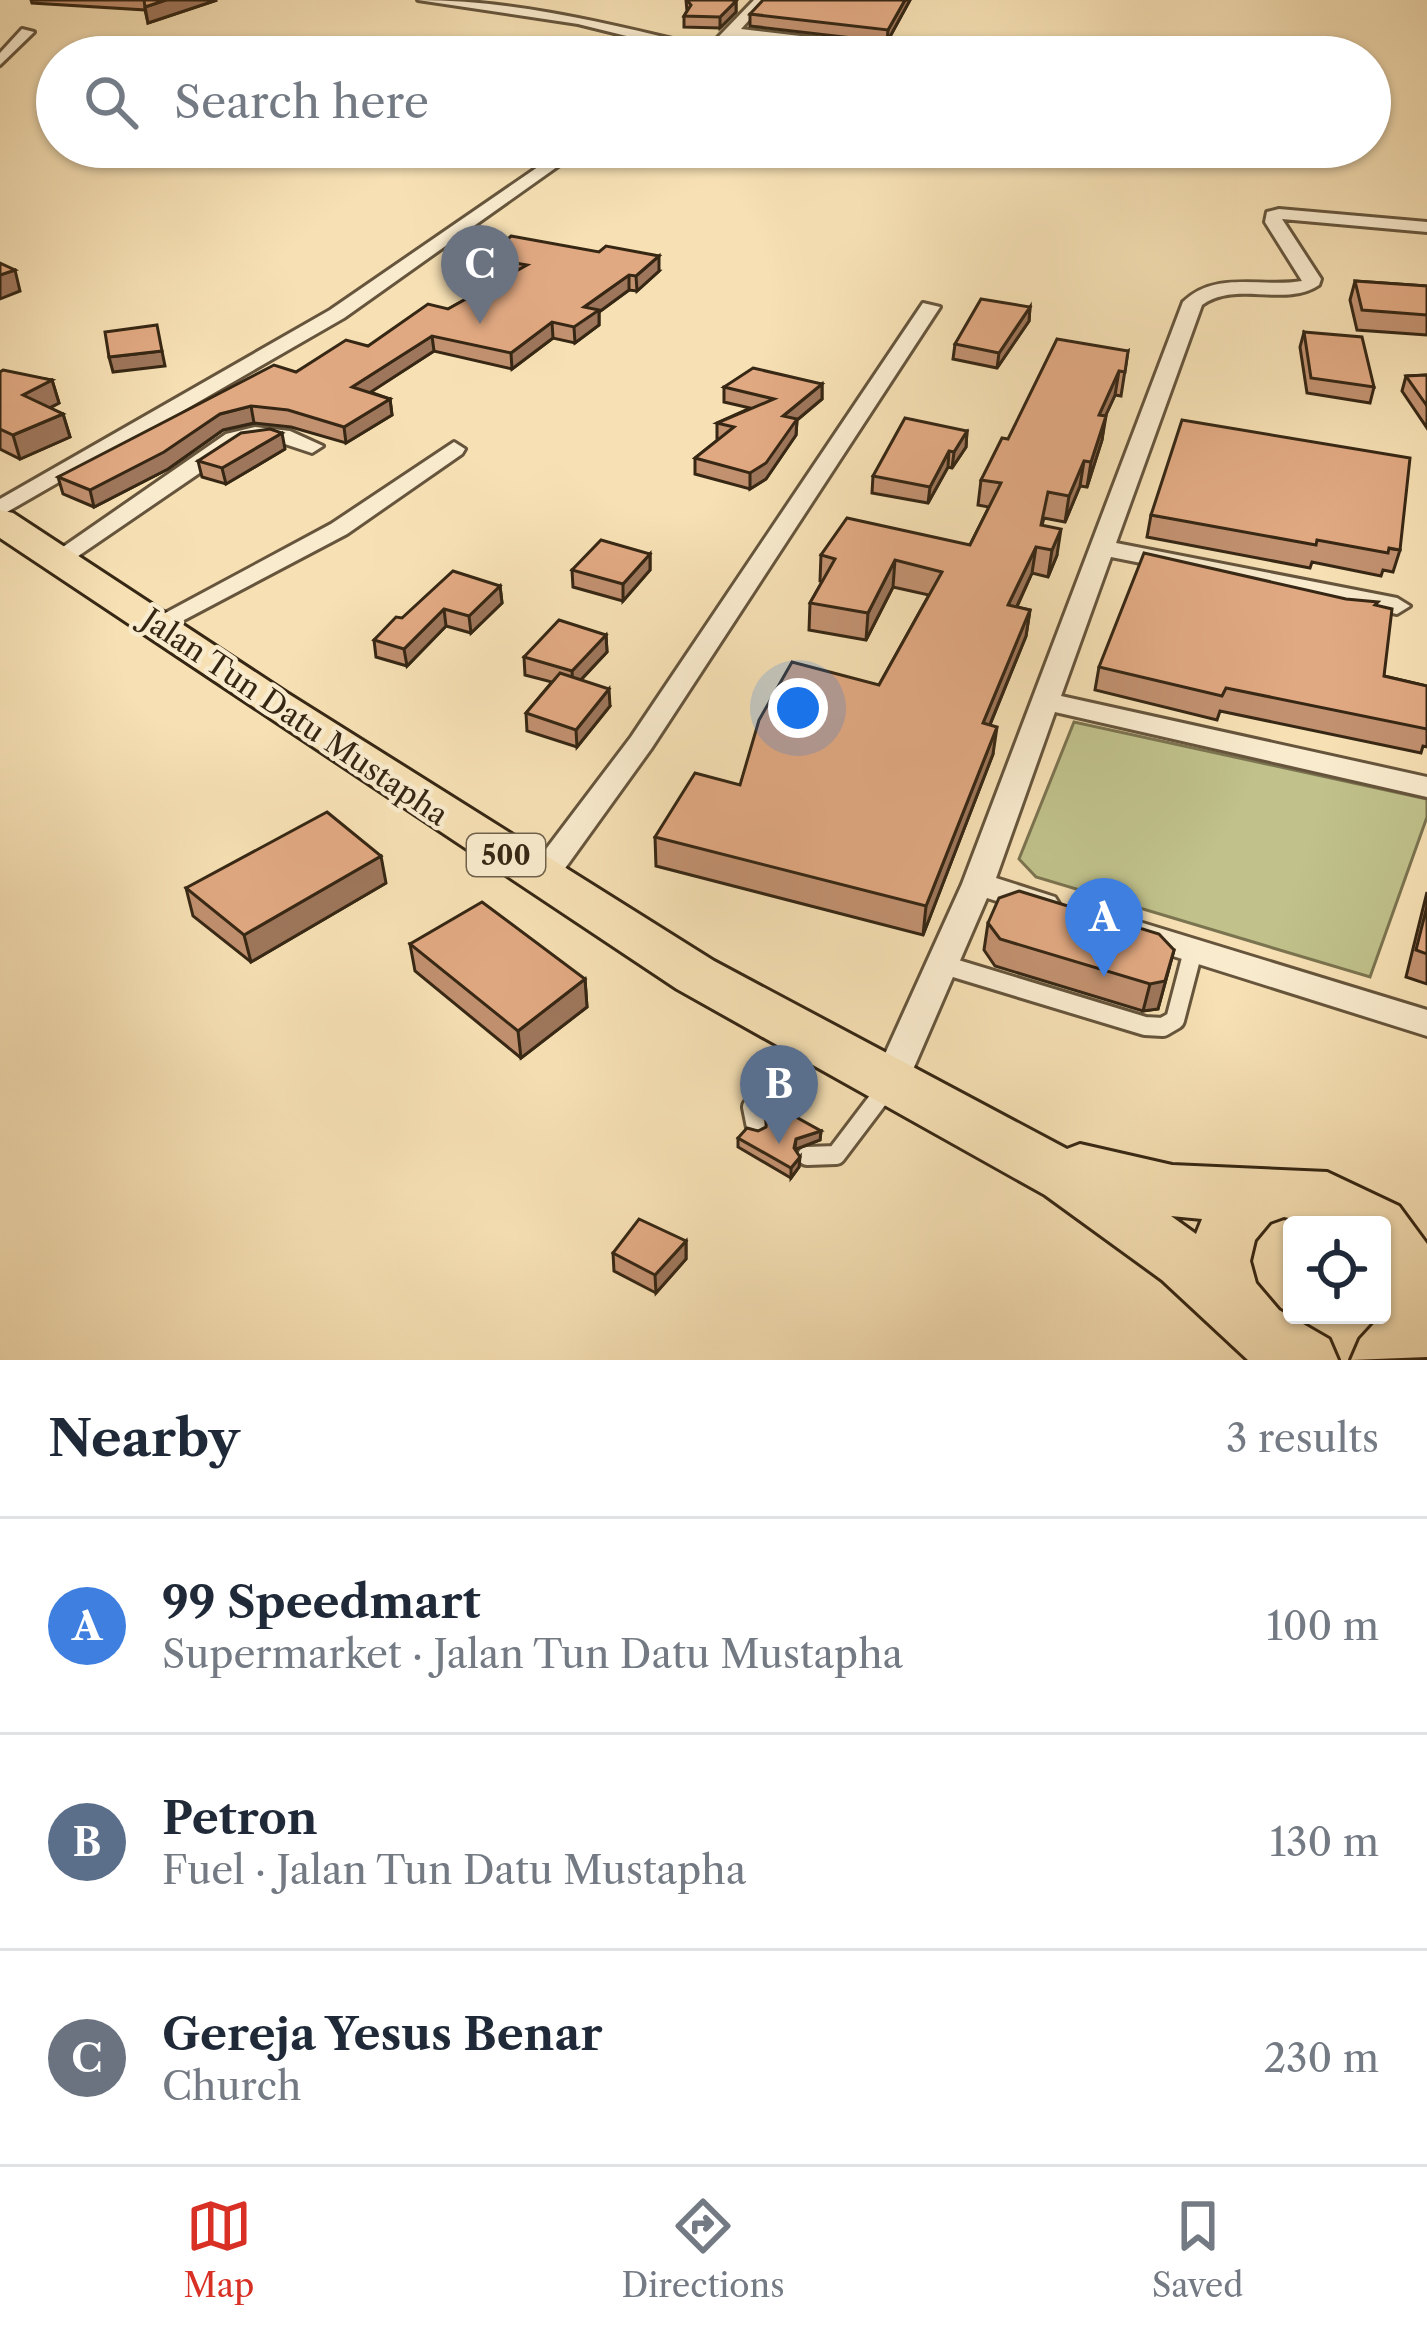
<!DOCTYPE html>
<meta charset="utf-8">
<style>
:root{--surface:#fff;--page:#f2f2f3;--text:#1f2937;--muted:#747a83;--line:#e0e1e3;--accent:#d93025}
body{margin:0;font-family:"Libre Caslon Text",serif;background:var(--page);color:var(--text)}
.controls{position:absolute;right:36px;bottom:36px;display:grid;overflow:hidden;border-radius:12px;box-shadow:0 3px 9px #0004}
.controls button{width:108px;height:108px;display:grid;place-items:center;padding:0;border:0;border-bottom:3px solid var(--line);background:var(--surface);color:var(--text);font:60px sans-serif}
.you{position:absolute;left:798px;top:708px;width:42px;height:42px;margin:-30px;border:9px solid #fff;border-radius:50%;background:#1a73e8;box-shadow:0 0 0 18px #1a73e833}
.badge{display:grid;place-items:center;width:78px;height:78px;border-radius:50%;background:var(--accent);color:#fff;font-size:39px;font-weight:700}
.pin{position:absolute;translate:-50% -99px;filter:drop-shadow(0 3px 6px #0008)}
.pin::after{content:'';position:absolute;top:63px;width:42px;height:36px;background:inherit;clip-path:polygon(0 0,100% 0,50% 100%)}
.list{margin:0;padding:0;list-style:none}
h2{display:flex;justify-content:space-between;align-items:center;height:156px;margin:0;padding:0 48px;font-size:51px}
h2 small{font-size:39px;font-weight:400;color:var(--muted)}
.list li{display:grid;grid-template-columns:78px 1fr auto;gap:36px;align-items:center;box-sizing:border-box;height:216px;padding:0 48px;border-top:3px solid var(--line)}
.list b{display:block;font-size:45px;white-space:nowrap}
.list p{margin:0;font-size:39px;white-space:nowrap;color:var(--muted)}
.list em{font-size:39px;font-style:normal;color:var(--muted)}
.icon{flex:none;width:66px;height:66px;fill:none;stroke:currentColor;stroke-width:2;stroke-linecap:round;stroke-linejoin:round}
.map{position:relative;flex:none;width:1427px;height:1360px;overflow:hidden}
.search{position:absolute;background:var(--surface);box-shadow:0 3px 9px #0004;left:36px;right:36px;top:36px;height:132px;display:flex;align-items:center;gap:30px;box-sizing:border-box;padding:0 42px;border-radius:66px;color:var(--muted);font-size:45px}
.sheet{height:804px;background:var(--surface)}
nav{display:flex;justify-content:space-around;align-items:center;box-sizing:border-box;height:168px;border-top:3px solid var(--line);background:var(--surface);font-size:33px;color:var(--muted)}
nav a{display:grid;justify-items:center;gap:6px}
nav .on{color:var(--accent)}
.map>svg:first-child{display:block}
.green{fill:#c0c18b;stroke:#7b7450;stroke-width:3}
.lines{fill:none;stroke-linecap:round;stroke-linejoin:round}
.service-casing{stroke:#66553c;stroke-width:24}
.minor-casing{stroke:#66553c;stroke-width:6}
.primary-casing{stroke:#362714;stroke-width:6}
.service{stroke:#f9ebce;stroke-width:18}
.minor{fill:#f9ebce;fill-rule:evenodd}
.primary{fill:#f6e0b4;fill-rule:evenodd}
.wall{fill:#c29170;stroke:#362714;stroke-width:3}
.shaded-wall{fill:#9e765b;stroke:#362714;stroke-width:3}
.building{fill:#e1a982;stroke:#362714;stroke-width:3}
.labels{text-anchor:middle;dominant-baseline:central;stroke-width:9;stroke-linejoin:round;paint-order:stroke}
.shield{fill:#f9ebce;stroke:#70624c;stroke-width:3}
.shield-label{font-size:27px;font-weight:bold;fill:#362714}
.street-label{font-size:30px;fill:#362714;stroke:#f9ebce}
</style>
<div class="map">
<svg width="1427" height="1360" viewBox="0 0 1427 1360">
<rect width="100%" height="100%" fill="#f6e0b4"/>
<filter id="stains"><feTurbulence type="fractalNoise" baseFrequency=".00167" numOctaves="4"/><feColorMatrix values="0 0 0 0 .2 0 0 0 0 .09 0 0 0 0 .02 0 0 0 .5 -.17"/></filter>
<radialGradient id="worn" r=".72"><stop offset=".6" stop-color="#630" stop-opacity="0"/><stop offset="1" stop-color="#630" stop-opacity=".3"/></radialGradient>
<polygon class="green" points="1074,722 1427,799 1427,817 1370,977 1036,877 1019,859"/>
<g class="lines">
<g class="service-casing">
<g id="service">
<polyline points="944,965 1145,1026 1163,1027 1175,1020 1193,951"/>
<polyline points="756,1127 752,1107 804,1043"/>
<polyline points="807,1156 836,1155 886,1089"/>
</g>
</g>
<g class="minor-casing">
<g id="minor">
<path d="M418 0C507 0 594 20 681 41L692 57H678L671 47 578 24Z"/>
<polygon points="754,0 767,0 741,29 929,51 922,55 734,36 714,57 699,57"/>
<polygon points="22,29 34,32 0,65 0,53"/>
<polygon points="567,147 585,147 344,318 0,516 0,499 330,310"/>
<path d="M1279 209 1427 222V232L1282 219 1321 279 1319 285C1285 308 1237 280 1202 305L1116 543 1397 598 1410 606 1397 614 1111 557 1061 696 1427 777V797L1055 712 996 878 1055 897 1060 905 1055 913 1044 916 987 898 902 1095 889 1099 876 1095 871 1085 962 884 1183 302C1216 270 1262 288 1302 281L1265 222 1267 212Z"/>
<polygon points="923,303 940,307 651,749 553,885 531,885 526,877 531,869 631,737"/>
<polygon points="255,427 290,431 323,446 312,453 273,440 242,444 68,563 50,563 47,558 226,434"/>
<polygon points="454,442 465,449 462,454 347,534 165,630 147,630 143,625 331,524"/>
<polygon points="1133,920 1427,1010 1427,1036 1122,940 1117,932 1122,924"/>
</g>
</g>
<g class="primary-casing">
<path id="primary" d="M0 510 13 513 287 693 714 961 1067 1149 1080 1144 1172 1165 1327 1172 1399 1206 1427 1244V1357L1351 1360 1360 1339 1382 1315V1225H1323L1284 1217 1270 1222 1255 1240 1250 1261 1256 1283 1279 1310 1329 1339 1338 1360H1248L1162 1280 1045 1195 677 989 0 538ZM1171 1216 1202 1219 1196 1234Z"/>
</g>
<use href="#service" class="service"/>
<use href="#minor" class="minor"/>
<use href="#primary" class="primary"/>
</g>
<g class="wall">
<polygon points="31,0 217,0 148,23 145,10 32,3"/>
<polygon points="686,0 736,1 736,12 720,28 684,27 684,16 687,11"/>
<polygon points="910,0 887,42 750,26 750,14"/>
<polygon points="486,258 659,271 637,291 629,290 599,312 599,325 575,343 553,338 512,369 434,351 370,392 390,399 392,415 346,443 291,427 254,423 223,430 168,469 94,507 63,494 58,477 296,372 368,346 448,309 507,276 488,273"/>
<polygon points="1355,281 1427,286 1427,335 1357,330 1350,300"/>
<polygon points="1030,307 1029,321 997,368 953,359 955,344"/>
<polygon points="1304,332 1374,387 1370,403 1307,393 1300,347"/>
<polygon points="1128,351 1121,396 1115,395 1105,416 1102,440 1087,487 1080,486 1065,522 1044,518 1042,525 1057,555 1048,577 1032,573 1017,607 1030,610 1026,636 990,725 993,754 923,935 656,866 655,837 740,785 879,685 929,595 893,587 866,640 809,630 810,603 822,582 820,581 821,555 970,545 989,507 978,505 981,480 1008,439"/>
<polygon points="0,372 52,380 59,403 50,408 63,414 70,437 20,459 0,449"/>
<polygon points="1427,375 1427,428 1402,391 1406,376"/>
<polygon points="822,384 822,399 797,420 796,435 766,479 750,489 695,474 695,458 719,439 717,439 717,423 750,408 724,402 724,387"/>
<polygon points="967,431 966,447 952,468 948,467 928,503 872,493 873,476"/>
<polygon points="285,449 226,484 202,477 198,461"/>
<polygon points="1151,515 1400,550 1393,572 1383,570 1381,576 1312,562 1310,568 1147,537"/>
<polygon points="650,554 650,570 623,601 573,587 572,570"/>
<polygon points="500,586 502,603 471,633 446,626 407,666 376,657 374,640 402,618"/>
<polygon points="1376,606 1384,676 1427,686 1427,747 1423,746 1421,753 1220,711 1217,720 1095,690 1099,667"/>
<polygon points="606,635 607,652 581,680 610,706 577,747 527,731 526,713 552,682 525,675 524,657"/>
<polygon points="386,883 251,962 193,916 186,888"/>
<polygon points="1427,892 1427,984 1406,977"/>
<polygon points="988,923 1174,950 1158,1009 1143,1011 995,966 984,950"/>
<polygon points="410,944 585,979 587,1007 521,1058 415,971"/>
<polygon points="758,1131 821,1131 820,1140 796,1149 799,1167 791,1178 738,1147 738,1138"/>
<polygon points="686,1241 686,1259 656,1293 614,1271 613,1253"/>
</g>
<g class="shaded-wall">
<polygon points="166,0 217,0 148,23 145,7"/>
<polygon points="905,0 910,0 887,42 888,30"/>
<polygon points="736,1 736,12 720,28 720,17"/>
<polygon points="659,256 659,271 637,291 636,276"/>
<polygon points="15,270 20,291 0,299 0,275"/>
<polygon points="629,275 629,290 599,312 599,325 575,343 574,327 584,307"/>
<polygon points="1030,307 1029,321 997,368 999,353"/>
<polygon points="552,322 553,338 512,369 511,353"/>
<polygon points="432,336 434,351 354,403 352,387"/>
<polygon points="162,351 165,366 113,372 109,357"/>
<polygon points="1119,371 1115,395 1095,439 1099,415"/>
<polygon points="52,380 59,403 29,418 23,395"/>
<polygon points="822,384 822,399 797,420 796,435 766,479 750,489 750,473 783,416"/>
<polygon points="390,399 392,415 346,443 344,427"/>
<polygon points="251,406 254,423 223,430 168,469 94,507 90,490 220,414"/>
<polygon points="63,414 70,437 20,459 13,435"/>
<polygon points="1106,416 1102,440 1087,487 1091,462"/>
<polygon points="967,431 966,447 952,468 954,452"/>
<polygon points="282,433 285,449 226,484 222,468"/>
<polygon points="949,451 948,467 928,503 930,487"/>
<polygon points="1084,461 1080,486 1065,522 1069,496"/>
<polygon points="1061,529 1057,555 1048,577 1052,550"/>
<polygon points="1036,547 1032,573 1005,632 1008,605"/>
<polygon points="650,554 650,570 623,601 623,584"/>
<polygon points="895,560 893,587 866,640 868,613"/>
<polygon points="500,586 502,603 471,633 469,616"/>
<polygon points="444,609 446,626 407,666 404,649"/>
<polygon points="1030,610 1026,636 979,751 983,723"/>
<polygon points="606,635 607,652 573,688 572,671"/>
<polygon points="609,689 610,706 577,747 576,730"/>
<polygon points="997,727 993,754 923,935 926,906"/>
<polygon points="381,856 386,883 251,962 244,935"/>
<polygon points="1174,950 1158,1009 1143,1011 1150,984"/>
<polygon points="585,979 587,1007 521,1058 518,1031"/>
<polygon points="821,1131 820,1140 796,1149 794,1158 796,1139"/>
<polygon points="800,1157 799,1167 791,1178 791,1168"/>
<polygon points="686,1241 686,1259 656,1293 655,1275"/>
</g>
<g class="building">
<polygon points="144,0 166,0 145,7"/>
<polygon points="687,0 732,0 736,1 720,17 684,16 691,5"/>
<polygon points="763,0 905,0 888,30 750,14"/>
<polygon points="511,236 599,252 606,246 659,256 636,276 629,275 584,307 599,310 574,327 552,322 511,353 432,336 352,387 390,399 344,427 288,410 251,406 220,414 164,452 90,490 58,477 274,365 296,372 346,340 368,346 428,304 448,309 527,265 486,258"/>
<polygon points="0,263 15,270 0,275"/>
<polygon points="1355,281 1427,286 1427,315 1362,310"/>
<polygon points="981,299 1030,307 999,353 955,344"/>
<polygon points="157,325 162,351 109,357 105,332"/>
<polygon points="1304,332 1362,337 1374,387 1311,378"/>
<polygon points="1057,339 1128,351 1125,372 1119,371 1099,415 1106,416 1091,462 1084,461 1069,496 1048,492 1041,525 1061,529 1052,550 1036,547 1008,605 1030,610 983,723 997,727 926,906 655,837 695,773 740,785 759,720 792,662 879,685 942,572 895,560 868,613 810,603 835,559 821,555 847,518 970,545 1001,483 981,480 1002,438 1008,439"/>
<polygon points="753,368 822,384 783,416 797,419 766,463 750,473 695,458 734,427 717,423 774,399 724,387"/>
<polygon points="3,370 52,380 23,395 63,414 13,435 0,429 0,372"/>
<polygon points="1427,375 1427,406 1406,376"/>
<polygon points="905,418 967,431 954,452 949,451 930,487 873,476"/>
<polygon points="1182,420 1410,458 1400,550 1389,548 1388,553 1317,540 1316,545 1151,515"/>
<polygon points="270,429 282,433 222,468 198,461 241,433"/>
<polygon points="601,540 650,554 623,584 572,570"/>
<polygon points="1144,553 1346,599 1378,602 1375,605 1392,609 1384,676 1427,686 1427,729 1226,688 1222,696 1099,667"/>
<polygon points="453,571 500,586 469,616 444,609 404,649 374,640 396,617 402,618"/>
<polygon points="559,620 606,635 572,671 524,657"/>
<polygon points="560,673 609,689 576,730 526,713"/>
<polygon points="327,812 381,856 244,935 186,888"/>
<polygon points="1019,891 1159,934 1174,950 1165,981 1150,984 1000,939 988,923 999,898"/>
<polygon points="482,902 585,979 518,1031 410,944"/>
<polygon points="1427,906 1427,954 1416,950"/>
<polygon points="769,1102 821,1131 796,1139 794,1148 800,1157 791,1168 738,1138 747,1128 758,1131 766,1127"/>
<polygon points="639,1219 686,1241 655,1275 613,1253"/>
</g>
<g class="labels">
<rect class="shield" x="467" y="834" width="78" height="42" rx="9"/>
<g class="shield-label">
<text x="506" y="855">500</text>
</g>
<g class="street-label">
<text transform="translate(295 717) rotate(34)">Jalan Tun Datu Mustapha</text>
</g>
</g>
<rect width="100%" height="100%" filter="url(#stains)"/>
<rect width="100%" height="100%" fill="url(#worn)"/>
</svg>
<div class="controls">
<button><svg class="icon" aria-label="locate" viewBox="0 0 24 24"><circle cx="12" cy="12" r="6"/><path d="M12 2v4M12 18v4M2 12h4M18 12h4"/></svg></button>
</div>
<div class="you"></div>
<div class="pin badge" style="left:1104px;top:977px;background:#3f7fe0">A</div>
<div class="pin badge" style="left:779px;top:1144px;background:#5c6f8a">B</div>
<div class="pin badge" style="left:480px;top:324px;background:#6b7280">C</div>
<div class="search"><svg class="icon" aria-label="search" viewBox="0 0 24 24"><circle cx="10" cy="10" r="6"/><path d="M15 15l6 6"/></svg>Search here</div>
</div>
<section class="sheet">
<h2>Nearby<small>3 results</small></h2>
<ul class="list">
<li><span class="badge" style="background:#3f7fe0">A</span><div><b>99 Speedmart</b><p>Supermarket · Jalan Tun Datu Mustapha</p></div><em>100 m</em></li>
<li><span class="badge" style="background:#5c6f8a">B</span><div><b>Petron</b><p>Fuel · Jalan Tun Datu Mustapha</p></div><em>130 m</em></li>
<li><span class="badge" style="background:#6b7280">C</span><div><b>Gereja Yesus Benar</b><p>Church</p></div><em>230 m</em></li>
</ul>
</section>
<nav>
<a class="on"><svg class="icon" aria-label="map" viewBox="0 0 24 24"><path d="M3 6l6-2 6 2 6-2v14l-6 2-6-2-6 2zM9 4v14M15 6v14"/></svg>Map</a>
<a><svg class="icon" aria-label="directions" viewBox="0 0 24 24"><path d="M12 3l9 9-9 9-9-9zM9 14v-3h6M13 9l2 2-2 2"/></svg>Directions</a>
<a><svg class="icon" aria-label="saved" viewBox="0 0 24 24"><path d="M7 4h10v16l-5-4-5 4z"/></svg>Saved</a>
</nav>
